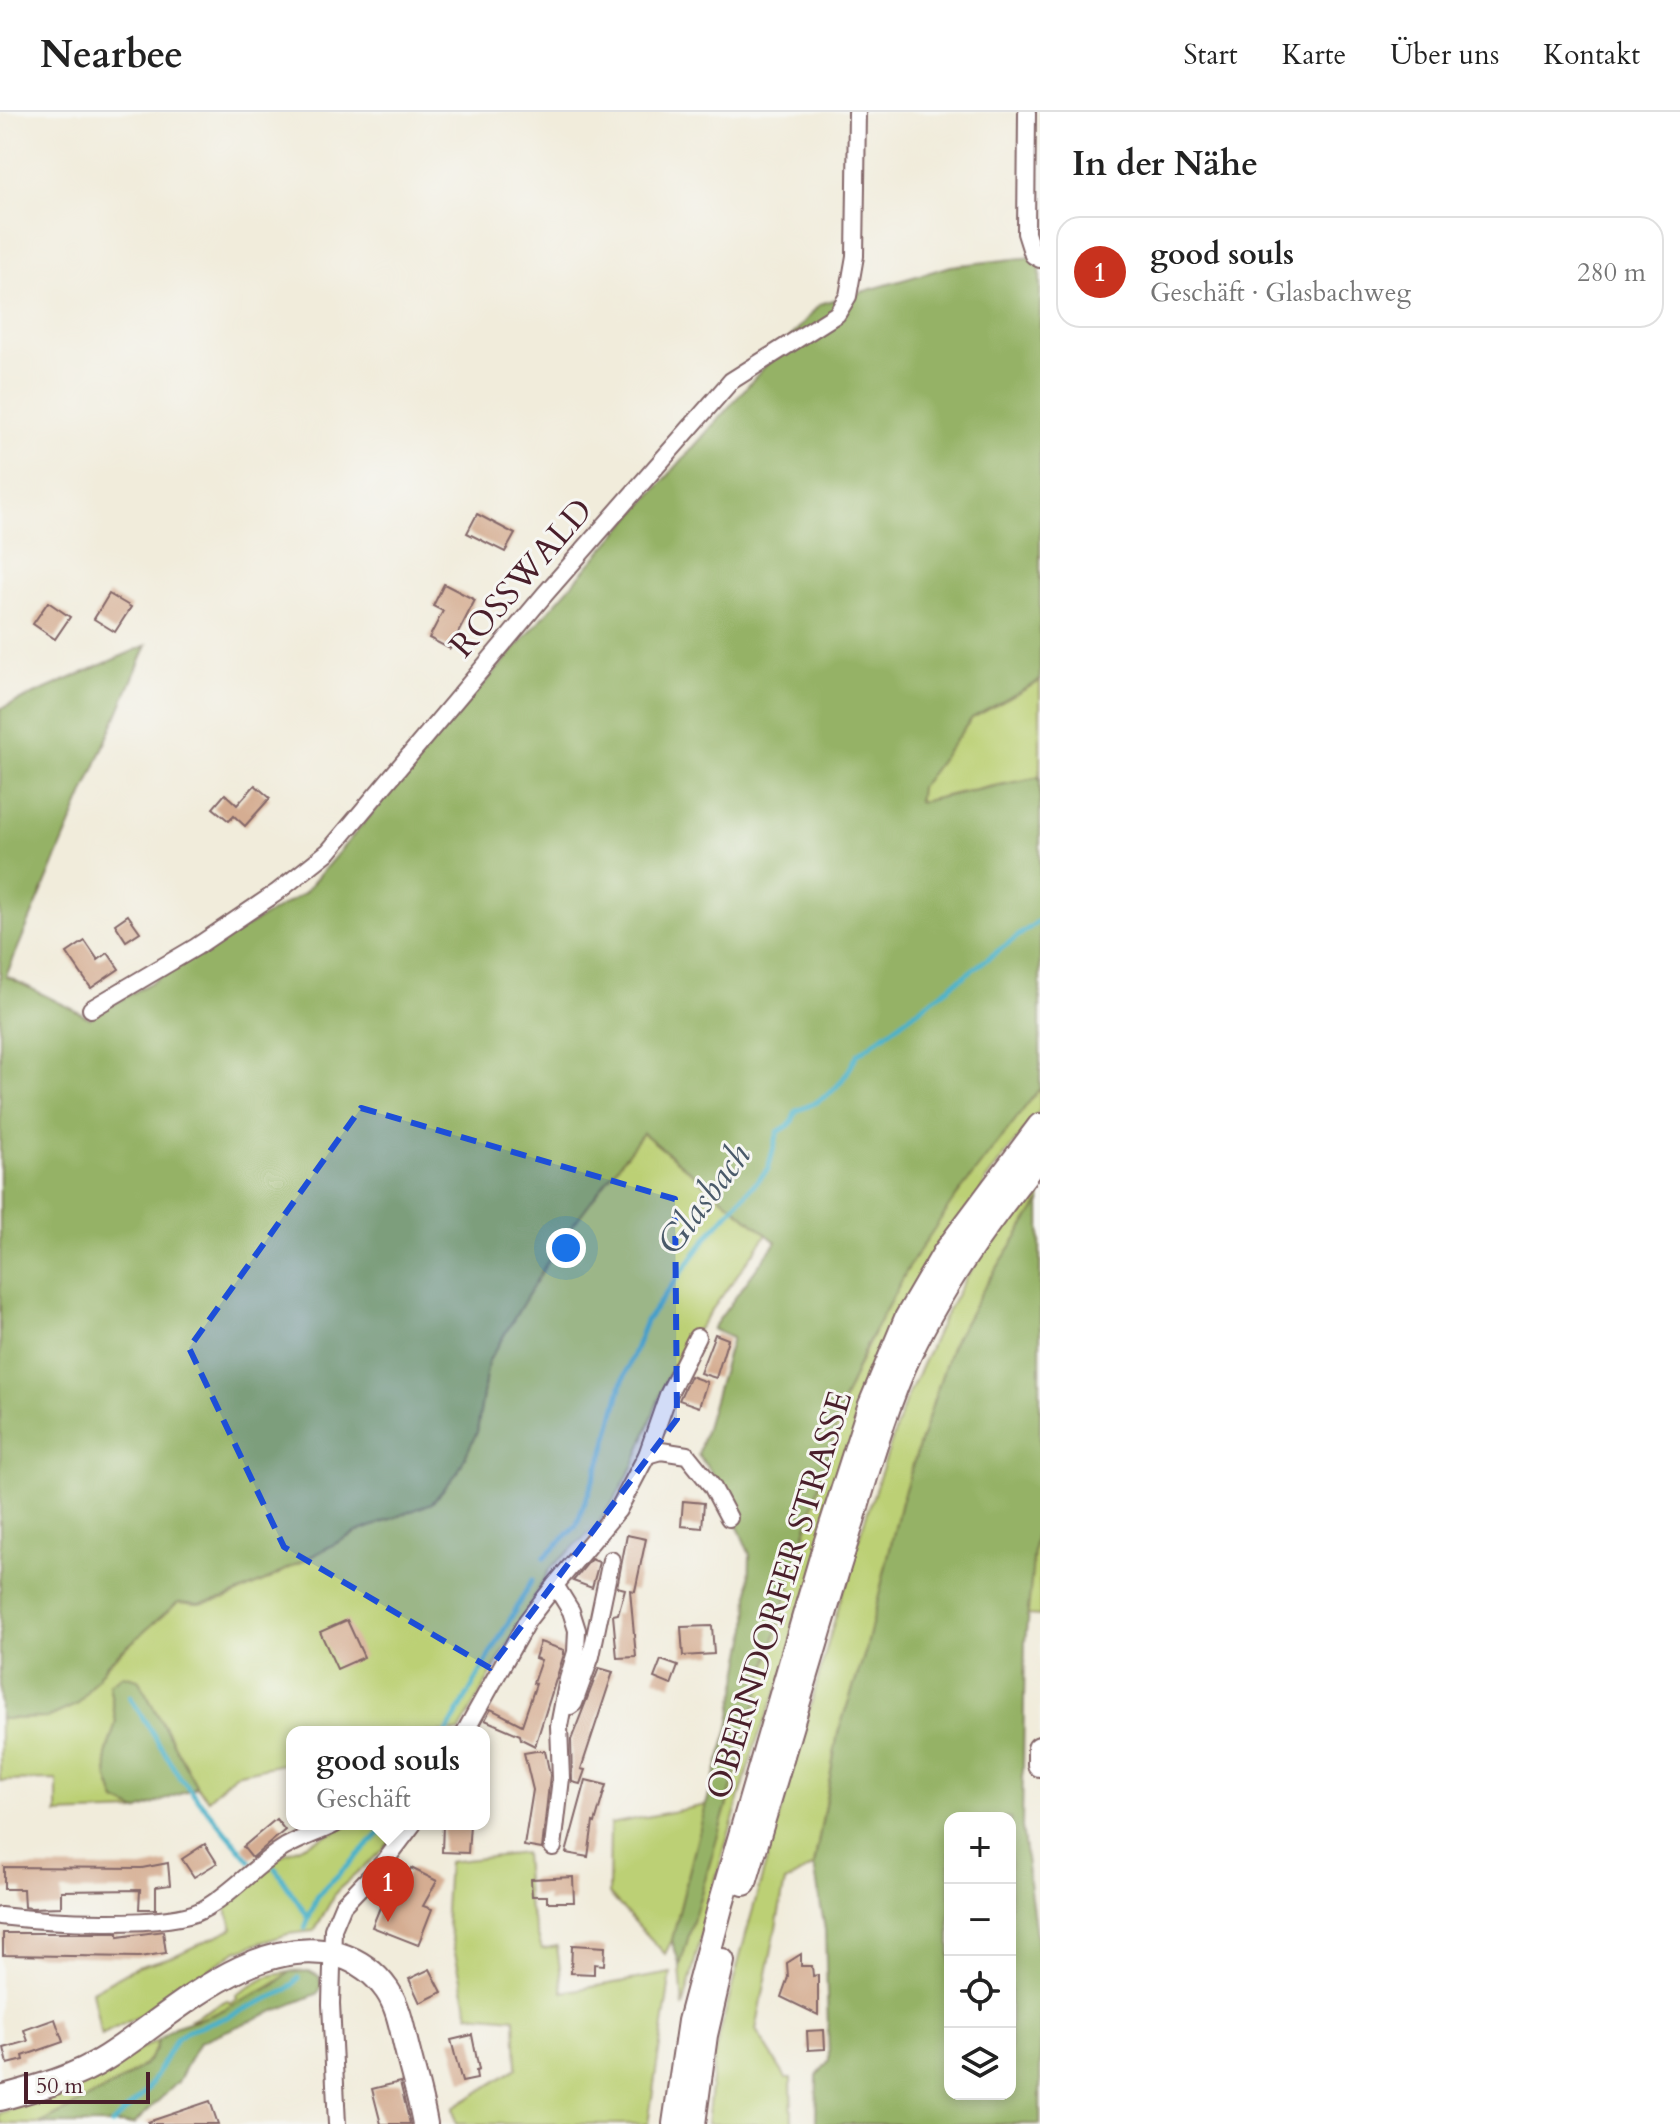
<!DOCTYPE html>
<html lang="de">
<meta charset="utf-8">
<style>
:root{--surface:#fff;--page:#f2f2f2;--text:#222;--muted:#767676;--line:#e0e0e0;--accent:#c8321e}
body{margin:0;font-family:Cardo,serif;background:var(--page);color:var(--text)}
.controls{position:absolute;right:24px;bottom:24px;display:grid;overflow:hidden;border-radius:16px;box-shadow:0 4px 12px #0003}
.controls button{width:72px;height:72px;display:grid;place-items:center;padding:0;border:0;border-bottom:2px solid var(--line);background:var(--surface);color:var(--text);font:40px sans-serif}
.scale{position:absolute;left:24px;bottom:20px;width:126px;box-sizing:border-box;padding-left:8px;border:4px solid #4a1f2b;border-top:0;font-size:22px;line-height:28px;white-space:nowrap;color:#4a1f2b;-webkit-text-stroke:6px #f6f6f2;paint-order:stroke}
.you{position:absolute;left:566px;top:1136px;width:28px;height:28px;margin:-20px;border:6px solid #fff;border-radius:50%;background:#1a73e8;box-shadow:0 0 0 12px #1a73e833}
.badge{display:grid;place-items:center;width:52px;height:52px;border-radius:50%;background:var(--accent);color:#fff;font-size:26px;font-weight:700}
.pin{position:absolute;translate:-50% -66px;filter:drop-shadow(0 2px 4px #0008)}
.pin::after{content:'';position:absolute;top:42px;width:28px;height:24px;background:inherit;clip-path:polygon(0 0,100% 0,50% 100%)}
.popup{position:absolute;left:286px;top:1614px;width:204px;height:104px;box-sizing:border-box;display:grid;place-content:center;border-radius:16px;background:var(--surface);filter:drop-shadow(0 2px 6px #0005);font-size:26px;white-space:nowrap;color:var(--muted)}
.popup b{font-size:30px;color:var(--text)}
.popup::after{content:'';position:absolute;left:50%;top:100%;margin-left:-16px;border:16px solid transparent;border-top-color:var(--surface)}
.list{margin:0;padding:0;list-style:none}
h2{display:flex;justify-content:space-between;align-items:center;height:104px;margin:0;padding:0 32px;font-size:34px}
h2 small{font-size:26px;font-weight:400;color:var(--muted)}
.list li{display:grid;grid-template-columns:52px 1fr auto;gap:24px;align-items:center;box-sizing:border-box;height:112px;margin:0 16px 16px;padding:0 16px;border:2px solid var(--line);border-radius:24px}
.list b{display:block;font-size:30px;white-space:nowrap}
.list p{margin:0;font-size:26px;white-space:nowrap;color:var(--muted)}
.list em{font-size:26px;font-style:normal;color:var(--muted)}
.icon{flex:none;width:44px;height:44px;fill:none;stroke:currentColor;stroke-width:2;stroke-linecap:round;stroke-linejoin:round}
.map{position:relative;flex:none;width:1040px;height:2012px;overflow:hidden}
header{display:flex;align-items:center;gap:48px;box-sizing:border-box;height:112px;padding:0 40px;background:var(--surface);border-bottom:2px solid var(--line)}
header strong{font-size:38px}
nav{display:flex;gap:44px;margin-inline-start:auto;font-size:28px}
main{display:flex}
aside{flex:1;background:var(--surface)}
.map>svg:first-child{display:block}
.green{fill:#bcd074;stroke:#837850;stroke-width:2}
.forest{fill:#95b266;stroke:#706848;stroke-width:2;fill-rule:evenodd}
.lines{fill:none;stroke-linecap:round;stroke-linejoin:round}
.stream{stroke:#4bb2c9;stroke-width:5}
.building{fill:#d5ad92}
.minor-casing{stroke:#846769;stroke-width:20}
.primary-casing{stroke:#846769;stroke-width:28}
.minor{stroke:#fff;stroke-width:16}
.primary{stroke:#fff;stroke-width:24}
.marked{fill:#1d4ed8;fill-opacity:0.2;stroke:#1d4ed8;stroke-width:6;stroke-dasharray:16 10;stroke-linejoin:round}
.labels{text-anchor:middle;dominant-baseline:central;stroke-width:6;stroke-linejoin:round;paint-order:stroke}
.street-label{font-size:34px;fill:#4a1f2b;stroke:#f6f6f2}
.water-label{font-size:36px;font-style:italic;fill:#4a5a6a;stroke:#f6f6f2}
</style>
<header>
<strong>Nearbee</strong>
<nav><a>Start</a><a>Karte</a><a>Über uns</a><a>Kontakt</a></nav>
</header>
<main>
<div class="map">
<svg width="1040" height="2012" viewBox="0 0 1040 2012">
<rect width="100%" height="100%" fill="#f6f6f2"/>
<filter id="ink" filterUnits="userSpaceOnUse"><feTurbulence type="fractalNoise" baseFrequency=".0125" numOctaves="2"/><feDisplacementMap in="SourceGraphic" scale="16" xChannelSelector="R" yChannelSelector="G"/><feConvolveMatrix kernelMatrix="1 2 1 2 8 2 1 2 1" color-interpolation-filters="sRGB"/></filter>
<filter id="wash" filterUnits="userSpaceOnUse"><feTurbulence type="fractalNoise" baseFrequency=".006" numOctaves="4" result="noise"/><feDisplacementMap in="SourceGraphic" scale="32" xChannelSelector="R" yChannelSelector="G"/><feGaussianBlur stdDeviation="1.8" result="paint"/><feColorMatrix in="noise" values="0 0 0 0 0 0 0 0 0 0 0 0 0 0 0 0 0 1.4 0 .05"/><feComposite in="paint" operator="in"/></filter>
<g filter="url(#wash)">
<rect width="100%" height="100%" fill="#f1ecdb"/>
<g class="green">
<polygon points="1040,569 1040,665 958,681 918,691 919,676 972,606"/>
<path d="M1040 976V998L986 1068 755 1633 716 1766 683 1896 680 1854 844 1287C863 1241 884 1197 909 1154 946 1091 995 1034 1040 976Z"/>
<polygon points="642,1020 767,1122 679,1243 666,1268 634,1353 616,1385 595,1416 550,1456 459,1620 292,1620 292,1650 235,1662 208,1687 197,1675 138,1567 109,1572 116,1610 106,1643 108,1667 116,1689 137,1699 57,1702 57,1668 0,1669 0,1607 47,1606 78,1592 107,1552 178,1490 198,1492 226,1486 265,1469 355,1421 432,1391 477,1320 488,1250 557,1134"/>
<polygon points="1040,1066 1040,1089 981,1181 951,1235 901,1390 866,1538 838,1621 814,1754 785,1770 756,1918 786,1966 791,1966 792,2012 707,2012 715,1940 746,1822 853,1443 905,1290 943,1207 967,1164"/>
<polygon points="1040,1378 1040,1504 1027,1503"/>
<polygon points="706,1693 672,1828 665,1842 609,1782 610,1712"/>
<polygon points="351,1712 403,1712 383,1738 337,1779 314,1819 288,1822 238,1838 144,1902 101,1923 92,1879 134,1856 174,1844 233,1816 224,1789 286,1741"/>
<polygon points="524,1741 527,1787 542,1837 557,1834 563,1880 671,1861 648,2012 456,2012 453,1996 517,1956 515,1906 469,1902 445,1798 448,1750"/>
<path d="M290 1860C272 1876 214 1907 189 1908L227 1888 230 1891 237 1887 236 1883 269 1864Z"/>
<path d="M158 1928C156 1936 153 1943 147 1950 134 1963 55 2010 38 2012 26 2012 12 2012 0 2012V2001L50 1984Z"/>
</g>
<g class="forest">
<polygon points="1040,144 1040,569 972,606 920,676 918,690 1040,665 1040,976 952,1090 910,1153 866,1234 844,1287 680,1854 672,1828 706,1693 728,1620 748,1516 750,1443 725,1384 712,1361 698,1343 732,1226 712,1217 776,1130 643,1021 557,1134 488,1250 477,1320 458,1360 432,1391 355,1421 265,1469 226,1486 198,1492 178,1490 107,1552 78,1592 47,1606 0,1607 0,597 147,533 6,864 90,906 304,781 445,616 820,192 951,154"/>
<path d="M1040 1089V1378L1025 1530 1022 1715 1040 1855V2012H816L817 1964 829 1948 825 1818 814 1754 838 1621 866 1538 901 1390 951 1235 981 1181ZM1010 1706V1982H950V1706Z"/>
<polygon points="123,1563 138,1567 197,1675 137,1699 116,1689 108,1667 106,1643 116,1610 109,1572"/>
<polygon points="309,1859 319,1864 321,1874 319,1881 199,1930 178,1970 134,2012 40,2012 127,1966 148,1949 156,1937 158,1928 174,1915 214,1902 275,1873 290,1860"/>
</g>
<g class="lines">
<g class="stream">
<path d="M544 1446 576 1414 604 1340 622 1271 646 1209 711 1120 768 1057 778 1020 791 1012 796 999C829 987 842 974 857 943L1040 808"/>
<polyline points="130,1585 181,1667 250,1749"/>
<polyline points="447,1620 532,1468"/>
<polyline points="275,1756 308,1805"/>
<polyline points="305,1816 318,1783 389,1712"/>
<polyline points="112,2012 147,1979 177,1926 188,1918 227,1905 288,1878 298,1866"/>
</g>
</g>
<g id="blocks">
<g class="building">
<polygon points="477,402 515,422 505,440 467,421"/>
<polygon points="444,472 475,488 450,537 429,526 443,499 433,494"/>
<polygon points="109,482 131,495 115,520 94,507"/>
<polygon points="48,490 70,505 55,527 33,512"/>
<polygon points="255,673 270,686 245,714 234,704 229,709 213,696 225,682 237,693"/>
<polygon points="128,803 140,820 126,829 115,812"/>
<polygon points="85,829 98,848 108,841 119,857 91,876 67,841"/>
<polygon points="715,1222 728,1227 716,1266 700,1261"/>
<polygon points="690,1264 707,1270 699,1295 679,1288"/>
<polygon points="683,1389 704,1391 702,1416 681,1414"/>
<polygon points="627,1423 646,1427 635,1479 630,1478 636,1545 617,1546 613,1503 618,1502 625,1477 617,1475"/>
<polygon points="591,1447 599,1450 592,1476 573,1469"/>
<polygon points="347,1508 364,1545 337,1557 320,1520"/>
<polygon points="712,1514 714,1542 683,1544 681,1515"/>
<polygon points="540,1530 564,1538 564,1542 535,1634 521,1627 520,1623 485,1608 491,1597 522,1613 536,1572 533,1571 541,1548 535,1546"/>
<polygon points="661,1548 678,1554 671,1573 654,1566"/>
<polygon points="599,1556 613,1560 581,1657 585,1658 580,1672 572,1670 571,1628"/>
<polygon points="536,1639 545,1639 550,1663 542,1737 524,1734 533,1678 524,1641"/>
<polygon points="586,1668 606,1673 595,1711 593,1710 588,1745 566,1741"/>
<polygon points="276,1707 285,1718 252,1746 243,1735"/>
<polygon points="443,1712 470,1712 468,1741 442,1740"/>
<polygon points="205,1732 217,1751 194,1765 182,1747"/>
<polygon points="168,1751 170,1773 156,1775 156,1797 139,1797 140,1778 61,1779 61,1795 31,1796 24,1795 23,1777 4,1777 4,1755 142,1756"/>
<polygon points="411,1756 437,1769 423,1794 432,1797 418,1833 372,1815 385,1783 394,1786"/>
<polygon points="573,1765 574,1790 547,1790 547,1784 532,1784 531,1767"/>
<polygon points="163,1819 166,1841 139,1845 3,1843 3,1821 118,1821 118,1825"/>
<polygon points="572,1833 605,1835 604,1853 594,1852 594,1862 571,1861"/>
<polygon points="801,1842 801,1854 812,1854 813,1864 818,1863 818,1903 781,1885 788,1865 787,1851"/>
<polygon points="430,1857 442,1880 420,1891 409,1867"/>
<polygon points="55,1907 63,1930 23,1944 24,1948 8,1952 4,1936 28,1929 24,1918"/>
<polygon points="824,1918 825,1937 808,1938 807,1919"/>
<polygon points="472,1923 479,1958 476,1959 477,1967 462,1970 451,1928"/>
<polygon points="400,1970 410,2012 381,2012 372,1977"/>
<polygon points="210,1989 218,2012 148,2012 148,2010"/>
</g>
</g>
</g>
<g filter="url(#ink)">
<use href="#blocks" fill-opacity="0" stroke="#846769" stroke-width="2"/>
<g class="lines">
<g class="minor-casing">
<g id="minor">
<polyline points="1027,0 1026,121 1033,143 1040,147"/>
<polyline points="91,897 196,835 276,781 329,739 545,482 731,269 837,202 848,184 855,144 857,0"/>
<polyline points="647,1343 661,1339 687,1343 712,1374 729,1406"/>
<polyline points="563,1594 570,1594 574,1591 591,1544 611,1448"/>
<polyline points="465,1620 527,1509 555,1473 618,1398 647,1343 668,1283 697,1225"/>
<polyline points="553,1735 561,1666 559,1614 568,1567 576,1540 577,1518 571,1499 555,1473"/>
<path d="M0 1804C42 1809 167 1817 202 1798 232 1782 255 1753 285 1735 301 1726 319 1720 335 1712"/>
<polyline points="337,2012 331,1892 333,1817 343,1793 385,1749 413,1712"/>
</g>
</g>
<g class="primary-casing">
<g id="primary">
<polyline points="1040,1637 1040,1652"/>
<path d="M744 1771C775 1667 806 1562 837 1458 858 1391 876 1321 903 1256 937 1178 988 1109 1040 1043"/>
<path d="M0 1986C37 1976 75 1966 107 1945 174 1902 253 1821 339 1843 359 1849 375 1861 387 1878 400 1897 402 1919 408 1941 414 1965 421 1988 425 2012"/>
<polyline points="675,2012 690,1909 721,1792 825,1435 870,1295 907,1206 945,1141 1040,1014"/>
<polyline points="693,2012 705,1923 722,1849"/>
</g>
</g>
<use href="#minor" class="minor"/>
<use href="#primary" class="primary"/>
</g>
</g>
<path class="marked" d="M361 996 675 1087 677 1307 490 1556 284 1435 189 1236Z"/>
<g class="labels">
<g class="street-label">
<text transform="translate(521 466) rotate(-49)">ROSSWALD</text>
<text transform="translate(779 1483) rotate(-73)">OBERNDORFER STRASSE</text>
</g>
<g class="water-label">
<text transform="translate(704 1087) rotate(-53)">Glasbach</text>
</g>
</g>
</svg>
<div class="controls">
<button>+</button>
<button>−</button>
<button><svg class="icon" aria-label="locate" viewBox="0 0 24 24"><circle cx="12" cy="12" r="6"/><path d="M12 2v4M12 18v4M2 12h4M18 12h4"/></svg></button>
<button><svg class="icon" aria-label="layers" viewBox="0 0 24 24"><path d="M12 4l9 5-9 5-9-5zM3 14l9 5 9-5"/></svg></button>
</div>
<div class="scale">50 m</div>
<div class="you"></div>
<div class="pin badge" style="left:388px;top:1810px">1</div>
<div class="popup"><b>good souls</b>Geschäft</div>
</div>
<aside>
<h2>In der Nähe<small></small></h2>
<ul class="list">
<li><span class="badge">1</span><div><b>good souls</b><p>Geschäft · Glasbachweg</p></div><em>280 m</em></li>
</ul>
</aside>
</main>
